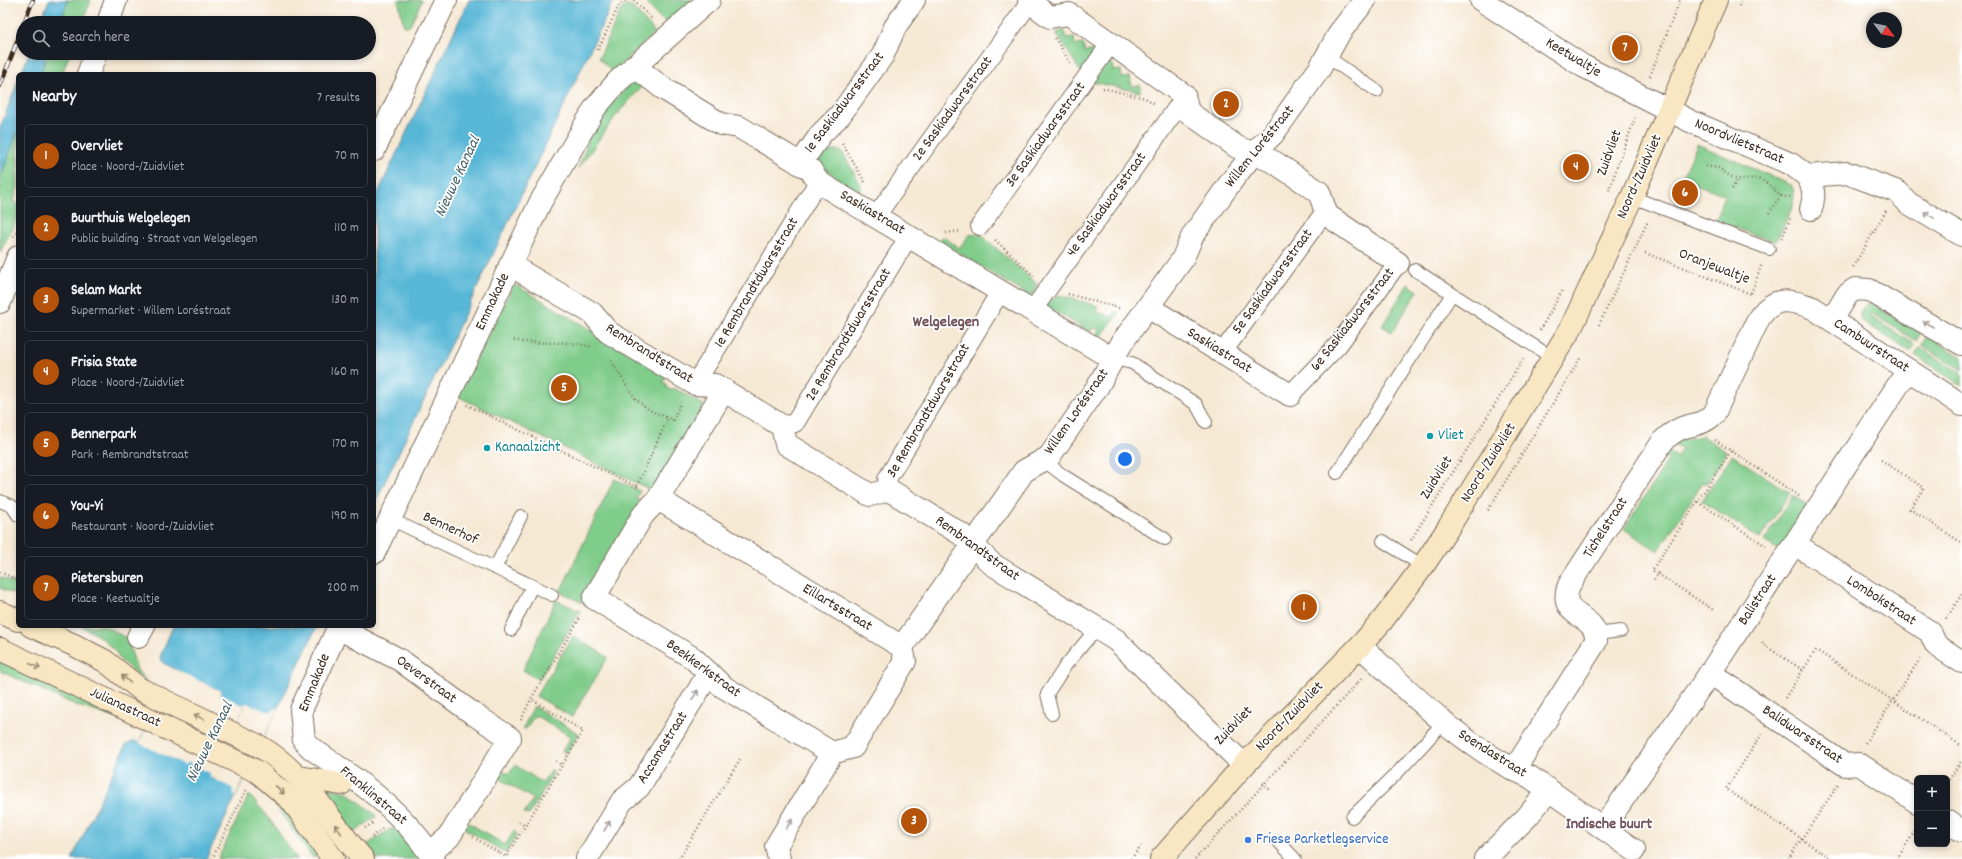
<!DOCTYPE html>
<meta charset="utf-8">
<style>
:root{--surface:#171b24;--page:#20242c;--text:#f1f3f6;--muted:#9ea1a6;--line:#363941;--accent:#b45309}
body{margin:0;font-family:Dekko,sans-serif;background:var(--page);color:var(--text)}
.controls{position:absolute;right:12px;bottom:12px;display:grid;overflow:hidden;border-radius:6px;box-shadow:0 2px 6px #0003}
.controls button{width:36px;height:36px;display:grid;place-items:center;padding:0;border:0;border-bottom:1px solid var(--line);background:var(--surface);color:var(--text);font:20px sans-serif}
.compass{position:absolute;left:1866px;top:12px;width:36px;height:36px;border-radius:50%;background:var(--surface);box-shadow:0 2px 6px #0003;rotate:122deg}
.you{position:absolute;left:1125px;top:459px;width:14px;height:14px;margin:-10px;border:3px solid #fff;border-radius:50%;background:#1a73e8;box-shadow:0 0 0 6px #1a73e833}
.badge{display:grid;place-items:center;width:26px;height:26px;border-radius:50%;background:var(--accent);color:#fff;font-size:13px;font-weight:700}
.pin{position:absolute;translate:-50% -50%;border:2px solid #fff;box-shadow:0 1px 4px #0006}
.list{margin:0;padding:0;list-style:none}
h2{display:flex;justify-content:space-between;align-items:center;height:52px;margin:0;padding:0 16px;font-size:17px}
h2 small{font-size:13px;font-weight:400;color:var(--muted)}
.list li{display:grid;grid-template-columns:26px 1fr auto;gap:12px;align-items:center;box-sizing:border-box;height:64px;margin:0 8px 8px;padding:0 8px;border:1px solid var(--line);border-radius:6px}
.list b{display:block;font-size:15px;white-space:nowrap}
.list p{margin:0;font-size:13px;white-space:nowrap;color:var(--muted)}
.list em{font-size:13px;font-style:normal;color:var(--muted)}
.icon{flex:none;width:22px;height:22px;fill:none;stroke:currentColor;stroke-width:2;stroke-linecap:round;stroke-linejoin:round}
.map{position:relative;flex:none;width:1962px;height:859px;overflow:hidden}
.search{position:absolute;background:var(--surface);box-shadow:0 2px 6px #0003;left:16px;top:16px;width:360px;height:44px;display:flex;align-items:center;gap:10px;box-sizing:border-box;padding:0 14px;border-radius:22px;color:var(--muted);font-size:15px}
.panel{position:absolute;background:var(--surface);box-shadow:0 2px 6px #0003;left:16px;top:72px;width:360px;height:556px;border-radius:6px}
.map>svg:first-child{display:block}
.green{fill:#80cc8b;stroke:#5e7b54}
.water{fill:#59b7d7;stroke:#4a707a;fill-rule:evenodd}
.pier{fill:#f6e9d4;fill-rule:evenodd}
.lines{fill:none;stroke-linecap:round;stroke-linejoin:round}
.service-casing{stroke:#7c6d5e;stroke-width:14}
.pedestrian-casing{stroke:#7c6d5e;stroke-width:20}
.minor-casing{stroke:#7c6d5e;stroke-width:24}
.tertiary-casing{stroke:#7c6d5e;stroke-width:24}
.secondary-casing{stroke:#7c6d5e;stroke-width:24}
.path{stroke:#7c6d5e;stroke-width:2.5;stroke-dasharray:1 3;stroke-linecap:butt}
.service{stroke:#fff;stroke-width:12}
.pedestrian{stroke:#fff;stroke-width:18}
.minor{stroke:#fff;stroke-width:22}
.tertiary{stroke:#fff;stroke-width:22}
.secondary{stroke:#f9e7c3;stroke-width:22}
.rail-casing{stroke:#3b2a1e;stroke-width:4.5}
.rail{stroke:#fff;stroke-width:3;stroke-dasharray:9;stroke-linecap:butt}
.oneway{stroke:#a79f9a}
.oneway2{stroke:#9a8870}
.culture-dot{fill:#0f9aa8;stroke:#fff;stroke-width:1.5}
.shop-dot{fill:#3f7fe0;stroke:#fff;stroke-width:1.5}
.labels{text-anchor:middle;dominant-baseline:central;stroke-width:3.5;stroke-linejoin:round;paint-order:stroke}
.street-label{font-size:15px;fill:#3b2a1e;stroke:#fff}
.culture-label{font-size:15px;fill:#0d838f;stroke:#fff;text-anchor:start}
.shop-label{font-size:15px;fill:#366cbe;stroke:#fff;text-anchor:start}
.water-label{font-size:16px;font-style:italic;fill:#476268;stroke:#fff}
.neighbourhood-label{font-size:16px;font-weight:bold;fill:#74545c;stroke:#fff}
</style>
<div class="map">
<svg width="1962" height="859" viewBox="0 0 1962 859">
<rect width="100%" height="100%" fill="#fff"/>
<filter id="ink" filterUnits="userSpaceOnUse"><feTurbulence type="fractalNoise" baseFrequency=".025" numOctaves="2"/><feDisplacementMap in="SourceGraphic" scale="8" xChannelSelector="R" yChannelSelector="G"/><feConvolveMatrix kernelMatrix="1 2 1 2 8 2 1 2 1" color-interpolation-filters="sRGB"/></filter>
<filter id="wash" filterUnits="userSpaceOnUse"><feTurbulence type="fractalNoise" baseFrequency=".012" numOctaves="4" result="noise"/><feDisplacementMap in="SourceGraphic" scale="16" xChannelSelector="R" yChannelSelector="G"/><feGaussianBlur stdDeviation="0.9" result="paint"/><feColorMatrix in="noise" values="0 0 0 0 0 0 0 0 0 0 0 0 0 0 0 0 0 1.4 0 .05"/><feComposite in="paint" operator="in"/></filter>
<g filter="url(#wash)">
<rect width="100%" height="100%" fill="#f6e9d4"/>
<g class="green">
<polygon points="68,0 91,0 82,23 60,23"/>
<polygon points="398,0 422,0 410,26 404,26"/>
<polygon points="643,0 692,0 665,23"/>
<polygon points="628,5 633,8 655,32 613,73 599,58 622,8"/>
<polygon points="1064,30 1066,38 1074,37 1075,45 1083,44 1085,52 1099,49 1082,74 1056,33"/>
<polygon points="48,53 70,53 62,74 40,74"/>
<polygon points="1111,56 1113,71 1121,70 1122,78 1130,77 1132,86 1140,85 1140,92 1092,82"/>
<path d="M635 80 643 85 615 117 578 169C583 158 585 147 590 136 600 114 617 96 635 80Z"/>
<polygon points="18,131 18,188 13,202 18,204 18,217 0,252 0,178"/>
<path d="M1697 144 1791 185C1801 200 1782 228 1775 242L1716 221 1725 195 1682 179Z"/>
<path d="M836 150 842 152 844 155 861 185 860 192 841 181 818 163C817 153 828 153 836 150Z"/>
<polygon points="980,234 1036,283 1035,290 1031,297 939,241 941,238 944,237 959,248 969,235"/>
<polygon points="514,284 667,375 663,382 667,384 666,387 672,391 674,388 704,405 653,491 457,396"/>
<polygon points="1408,284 1418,291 1392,332 1382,326"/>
<polygon points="1059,295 1098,306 1097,312 1112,317 1116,311 1119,313 1100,338 1096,336 1099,330 1094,327 1090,332 1045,305 1048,302"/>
<path d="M1868 303H1870L1921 332 1916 341 1871 313 1869 316 1914 344 1910 352 1861 320C1858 313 1862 308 1868 303Z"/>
<polygon points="1927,336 1962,357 1962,370 1922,345"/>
<polygon points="1920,347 1962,374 1962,386 1915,355"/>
<polygon points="1702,436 1727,452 1706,484 1703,482 1658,551 1624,529 1668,460 1665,457 1669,452 1677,457 1682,449 1674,444 1680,440"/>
<polygon points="1732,455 1790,493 1760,539 1702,501"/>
<polygon points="614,479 640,491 636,499 645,504 585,604 560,592"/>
<polygon points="1793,495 1810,507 1780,551 1764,541"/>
<polygon points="0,577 18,585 18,596 0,588"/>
<polygon points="556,600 580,611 539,680 523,670"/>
<polygon points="81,626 104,626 127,638 137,670 152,687 120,660 115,651 102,638"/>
<polygon points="573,636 608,657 572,717 536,696"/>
<polygon points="0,660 137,725 75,705 0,671"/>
<polygon points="534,706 579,734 567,753 562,751 571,737 535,715 526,729 523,728"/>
<polygon points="515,765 543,783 551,769 554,772 529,815 524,814 533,799 497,777 502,770 509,774"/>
<polygon points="267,785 320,855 313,858 265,791"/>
<polygon points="320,786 347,792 376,815 376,817 353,833"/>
<polygon points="249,795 266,814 297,859 218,859"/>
<polygon points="469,823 505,845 514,831 517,834 506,853 504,852 462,827"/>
<polygon points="390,829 397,829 423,859 376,859 368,853 364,847"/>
</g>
<g class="water">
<polygon points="49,0 68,0 60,23 40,23"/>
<polygon points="469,0 614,0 374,505 374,201"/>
<polygon points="29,53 48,53 40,74 21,74"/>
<polygon points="18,81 18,131 0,178 0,128"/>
<path d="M173 626H317L206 859H72L126 745 134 741 139 743 175 669 163 663 160 657ZM201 682 221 691 186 764 167 756ZM246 703 250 705 215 780 210 776Z"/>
</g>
<path class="pier" d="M174 669 221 691 219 694 243 705 246 703 270 712 279 706 235 797 232 788 210 777V773L187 762 185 765 183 764 139 743ZM202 684 218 692 183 762 169 755ZM245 705 248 706 215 777 212 776Z"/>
</g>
<g filter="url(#ink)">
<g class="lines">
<g class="service-casing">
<g id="service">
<polyline points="1326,56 1377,91"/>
<polyline points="1632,197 1769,249"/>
<polyline points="1415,270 1553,358"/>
<polyline points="1113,359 1132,363 1196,404 1206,422"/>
<polyline points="1043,460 1064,476 1165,539"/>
<polyline points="1337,473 1452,294"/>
<polyline points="0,501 12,506 18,515"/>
<polyline points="390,519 552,595"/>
<polyline points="1383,541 1423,566"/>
<polyline points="495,568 521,516"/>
<polyline points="511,630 532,586"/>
<polyline points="1596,634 1621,631"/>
<polyline points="1052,714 1047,694 1066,665 1097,628"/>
<polyline points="1352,817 1399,771 1443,723"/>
<polyline points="1279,842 1295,859"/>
</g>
</g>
<g class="pedestrian-casing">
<g id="pedestrian">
<polyline points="876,216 1030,2"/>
<polyline points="980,226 1111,43"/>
<polyline points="1032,311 1174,112 1178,106 1186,104"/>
<polyline points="1222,353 1321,217 1327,215"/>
<polyline points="695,384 818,182"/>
<polyline points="1290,395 1338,345 1398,263"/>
<polyline points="782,426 795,423 909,236"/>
<polyline points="889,490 887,479 1000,292"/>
</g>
</g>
<g class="minor-casing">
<g id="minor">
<polyline points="1029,0 1030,2 1050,17 1069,14 1184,95 1188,112 1237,147 1274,162 1319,192 1327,215 1398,263"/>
<polyline points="1481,0 1583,66 1690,121 1791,164 1807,176 1847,173 1898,192 1908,203 1962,235"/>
<polyline points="634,66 664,89 721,124 739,127 811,170 818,182 1113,359"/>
<polyline points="374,150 446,0"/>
<polyline points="800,164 821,134 840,115 883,55 895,27 914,0"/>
<path d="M1807 176C1814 188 1815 195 1811 209"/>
<polyline points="510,265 592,313 608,332 695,384 715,385 782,426 786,444 870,495 889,490 961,534 992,564 1116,640 1244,765"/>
<polyline points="1148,307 1290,395"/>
<polyline points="1832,320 1847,295 1855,289 1869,290 1962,344"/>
<polyline points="658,499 724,390"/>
<polyline points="1795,544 1930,632 1936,645 1962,662"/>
<polyline points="374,553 540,203 595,108 617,82 709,0"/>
<polyline points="766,564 658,499 643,515 594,598 693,658 722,686 832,753"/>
<polyline points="773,568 902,647"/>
<path d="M339 626 301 710 304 741 311 748C355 778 405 812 433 859"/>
<polyline points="338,628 400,660 472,713 510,738 449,837 430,853"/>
<polyline points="138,637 144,626"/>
<path d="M1360 646C1413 694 1463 748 1530 777L1634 850"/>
<polyline points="1710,673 1845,765 1859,764 1917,802"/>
<path d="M1514 770 1596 641C1598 612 1556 620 1569 585L1663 441C1669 435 1675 431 1682 428 1694 424 1704 424 1714 414L1759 318C1774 296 1790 299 1813 308L1962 405"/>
<polyline points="1947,821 1962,831"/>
<polyline points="1603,828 1710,673 1908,370"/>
<polyline points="587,859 622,801 639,787 709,673"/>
<polyline points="779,859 776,846 832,753 853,747 905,661 902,647 1024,471 1049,457 1098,386 1123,341 1182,260 1193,235 1233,179 1253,154 1273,134 1320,68 1340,32 1365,0"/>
<polyline points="1485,859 1527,817 1549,790"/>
</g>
</g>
<g class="tertiary-casing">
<g id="tertiary">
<polyline points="108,23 116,0"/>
<polyline points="88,74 96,53"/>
<polyline points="0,302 18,257"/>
</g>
</g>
<g class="secondary-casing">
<g id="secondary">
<polyline points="0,612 18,620"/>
<path d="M31 626 74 645 105 661 140 689 259 746C307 774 327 819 363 859"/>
<polyline points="0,649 258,772 292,801 333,859"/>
<polyline points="299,777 341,784"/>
<polyline points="1161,859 1244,765 1360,646 1382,621 1423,566 1447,530 1571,328 1632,197 1716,0"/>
</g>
</g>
<g class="path">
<polyline points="634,0 653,20"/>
<polyline points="1739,6 1741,0"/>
<polyline points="1055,38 1071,64"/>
<polyline points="598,50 619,5 626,0"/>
<polyline points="1650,76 1680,0"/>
<polyline points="1103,88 1145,98 1155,104"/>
<polyline points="842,143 866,184"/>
<path d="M1706 166C1709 167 1714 167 1718 168 1724 171 1729 177 1737 179 1745 180 1753 177 1761 180 1773 184 1778 201 1792 196"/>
<polyline points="1732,189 1738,179"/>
<polyline points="1609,190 1635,118"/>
<polyline points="1769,213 1781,195"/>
<polyline points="946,233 961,231"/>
<polyline points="13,236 18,230"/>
<polyline points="1782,238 1791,217"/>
<polyline points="995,240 1034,276"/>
<polyline points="1645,253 1751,294"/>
<polyline points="1853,267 1886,211"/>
<polyline points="1751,293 1762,264"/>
<polyline points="1068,294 1119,308"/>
<polyline points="1599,325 1648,221"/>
<polyline points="1540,330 1562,291"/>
<path d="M514 340C539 346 567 339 591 347"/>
<polyline points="611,361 635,398 649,410 673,420 681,402"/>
<polyline points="467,405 639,488"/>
<polyline points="1715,440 1799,496"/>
<polyline points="1881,460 1924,488 1910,509 1962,543"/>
<polyline points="637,486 668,418"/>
<polyline points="1698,502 1766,546"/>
<polyline points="1488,510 1581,357"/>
<polyline points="1411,540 1523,359"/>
<polyline points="0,572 18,580"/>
<polyline points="1658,574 1715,611"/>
<polyline points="1654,580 1658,574 1652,570 1731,451"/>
<polyline points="1946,619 1962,594"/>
<polyline points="1762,642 1764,645 1803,670"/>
<polyline points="1785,698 1816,650 1962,746"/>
<polyline points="521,720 531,699 581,616"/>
<polyline points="1762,734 1726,789 1832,859"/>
<polyline points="1865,743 1920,659"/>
<polyline points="556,761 561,765"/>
<polyline points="1263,783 1270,790"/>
<polyline points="1947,783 1962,760"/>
<polyline points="519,822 525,826"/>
<polyline points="365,828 374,822"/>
<polyline points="372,837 382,829"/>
<polyline points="473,837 506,857 583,731 531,699"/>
<polyline points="212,859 246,790"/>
<polyline points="679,859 740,759"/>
<polyline points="1131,859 1141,846"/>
<polyline points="1195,859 1363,677"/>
<polyline points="1788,859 1838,785"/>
<polyline points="1897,859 1917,828"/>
</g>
<use href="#service" class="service"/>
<use href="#pedestrian" class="pedestrian"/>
<use href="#minor" class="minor"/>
<use href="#tertiary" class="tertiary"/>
<use href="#secondary" class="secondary"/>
<g class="rail-casing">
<g id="rail">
<polyline points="24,23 33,0"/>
<polyline points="0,86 23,26"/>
</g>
</g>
<use href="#rail" class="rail"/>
</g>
<defs><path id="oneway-shaft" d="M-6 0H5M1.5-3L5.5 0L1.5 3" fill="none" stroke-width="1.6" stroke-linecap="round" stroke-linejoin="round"/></defs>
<g class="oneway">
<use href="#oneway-shaft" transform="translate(1929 215) rotate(-149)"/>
<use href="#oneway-shaft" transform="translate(1928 324) rotate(-150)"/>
<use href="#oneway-shaft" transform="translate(695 695) rotate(-58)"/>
<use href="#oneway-shaft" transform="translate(789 824) rotate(-59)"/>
<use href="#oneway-shaft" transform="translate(607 826) rotate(-59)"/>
</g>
<g class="oneway2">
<use href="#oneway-shaft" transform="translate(35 666) rotate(25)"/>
<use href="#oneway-shaft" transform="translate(126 679) rotate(-138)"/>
<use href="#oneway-shaft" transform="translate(199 717) rotate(-155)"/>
<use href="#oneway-shaft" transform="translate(280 790) rotate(44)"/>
<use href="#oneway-shaft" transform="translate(338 829) rotate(-125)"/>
</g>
</g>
<g class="culture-dot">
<circle cx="1430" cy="436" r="4"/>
<circle cx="487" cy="448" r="4"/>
</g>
<circle class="shop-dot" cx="1248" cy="840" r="4"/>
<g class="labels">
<g class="street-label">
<text transform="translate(1573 58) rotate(31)">Keetwaltje</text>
<text transform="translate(845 103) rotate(-53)">1e Saskiadwarsstraat</text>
<text transform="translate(953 109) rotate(-54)">2e Saskiadwarsstraat</text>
<text transform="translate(1046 135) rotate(-54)">3e Saskiadwarsstraat</text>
<text transform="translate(1739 142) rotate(23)">Noordvlietstraat</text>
<text transform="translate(1260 147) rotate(-51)">Willem Loréstraat</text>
<text transform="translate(1610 153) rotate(-70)">Zuidvliet</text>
<text transform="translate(1640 177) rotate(-66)">Noord-/Zuidvliet</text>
<text transform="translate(1107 205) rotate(-54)">4e Saskiadwarsstraat</text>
<text transform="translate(872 213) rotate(31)">Saskiastraat</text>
<text transform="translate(1714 267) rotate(21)">Oranjewaltje</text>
<text transform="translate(1273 282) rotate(-54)">5e Saskiadwarsstraat</text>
<text transform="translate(757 283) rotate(-59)">1e Rembrandtdwarsstraat</text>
<text transform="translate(493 302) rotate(-65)">Emmakade</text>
<text transform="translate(1353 320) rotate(-52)">6e Saskiadwarsstraat</text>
<text transform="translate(849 335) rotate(-59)">2e Rembrandtdwarsstraat</text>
<text transform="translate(1871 346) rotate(33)">Cambuurstraat</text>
<text transform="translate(1219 351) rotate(32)">Saskiastraat</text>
<text transform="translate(649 354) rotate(32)">Rembrandtstraat</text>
<text transform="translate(929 411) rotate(-60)">3e Rembrandtdwarsstraat</text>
<text transform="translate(1077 412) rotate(-55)">Willem Loréstraat</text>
<text transform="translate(1489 463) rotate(-58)">Noord-/Zuidvliet</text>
<text transform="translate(1437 478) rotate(-58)">Zuidvliet</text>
<text transform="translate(1606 528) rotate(-57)">Tichelstraat</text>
<text transform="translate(450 529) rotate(25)">Bennerhof</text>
<text transform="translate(977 549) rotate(36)">Rembrandtstraat</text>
<text transform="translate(1758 600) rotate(-57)">Balistraat</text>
<text transform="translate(1881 601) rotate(33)">Lombokstraat</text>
<text transform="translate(837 608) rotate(31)">Eillartsstraat</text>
<text transform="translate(703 669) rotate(36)">Beekkerkstraat</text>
<text transform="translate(426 680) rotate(36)">Oeverstraat</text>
<text transform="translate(315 683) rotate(-68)">Emmakade</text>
<text transform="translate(125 708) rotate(25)">Julianastraat</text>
<text transform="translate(1290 717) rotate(-46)">Noord-/Zuidvliet</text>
<text transform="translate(1234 726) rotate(-46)">Zuidvliet</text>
<text transform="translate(1802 735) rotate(34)">Balidwarsstraat</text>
<text transform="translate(663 748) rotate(-58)">Accamastraat</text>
<text transform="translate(1492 754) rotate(32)">Soendastraat</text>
<text transform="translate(373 796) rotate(40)">Franklinstraat</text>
</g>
<g class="culture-label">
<text x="1438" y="436">Vliet</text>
<text x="495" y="448">Kanaalzicht</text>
</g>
<g class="shop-label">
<text x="1256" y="840">Friese Parketlegservice</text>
</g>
<g class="water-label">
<text transform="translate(458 177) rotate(-65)">Nieuwe Kanaal</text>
<text transform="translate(210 742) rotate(-64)">Nieuwe Kanaal</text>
</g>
<g class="neighbourhood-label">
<text x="946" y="322">Welgelegen</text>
<text x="1609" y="824">Indische buurt</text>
</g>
</g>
</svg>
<div class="controls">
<button>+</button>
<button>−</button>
</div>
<svg class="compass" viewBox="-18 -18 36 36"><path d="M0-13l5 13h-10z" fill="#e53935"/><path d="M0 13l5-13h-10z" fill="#9ea1a6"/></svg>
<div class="you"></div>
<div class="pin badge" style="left:1304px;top:607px">1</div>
<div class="pin badge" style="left:1226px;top:104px">2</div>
<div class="pin badge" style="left:914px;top:821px">3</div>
<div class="pin badge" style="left:1576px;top:167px">4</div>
<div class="pin badge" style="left:564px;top:388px">5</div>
<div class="pin badge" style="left:1685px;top:193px">6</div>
<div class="pin badge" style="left:1625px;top:48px">7</div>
<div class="search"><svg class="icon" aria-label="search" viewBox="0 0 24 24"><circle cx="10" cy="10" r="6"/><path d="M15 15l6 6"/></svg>Search here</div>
<section class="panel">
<h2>Nearby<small>7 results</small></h2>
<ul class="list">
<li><span class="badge">1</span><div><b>Overvliet</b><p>Place · Noord-/Zuidvliet</p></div><em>70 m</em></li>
<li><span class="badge">2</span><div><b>Buurthuis Welgelegen</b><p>Public building · Straat van Welgelegen</p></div><em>110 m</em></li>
<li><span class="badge">3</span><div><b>Selam Markt</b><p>Supermarket · Willem Loréstraat</p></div><em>130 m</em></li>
<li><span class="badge">4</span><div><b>Frisia State</b><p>Place · Noord-/Zuidvliet</p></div><em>160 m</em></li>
<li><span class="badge">5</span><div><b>Bennerpark</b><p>Park · Rembrandtstraat</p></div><em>170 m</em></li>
<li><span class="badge">6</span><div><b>You-Yi</b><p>Restaurant · Noord-/Zuidvliet</p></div><em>190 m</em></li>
<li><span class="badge">7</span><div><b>Pietersburen</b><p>Place · Keetwaltje</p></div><em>200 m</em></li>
</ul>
</section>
</div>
